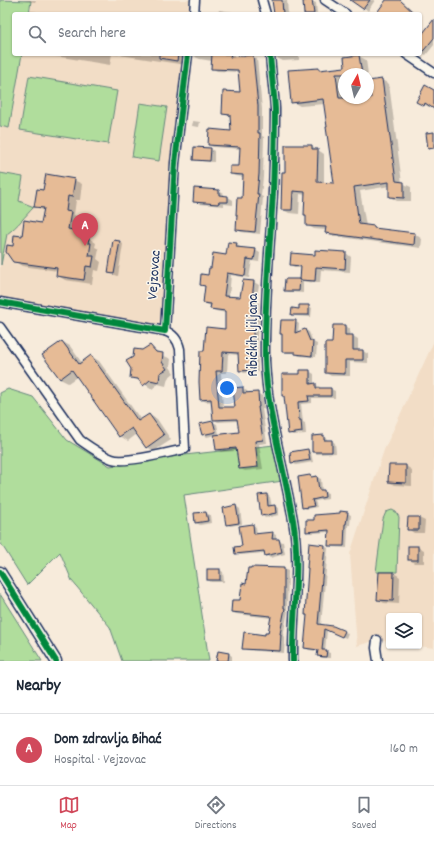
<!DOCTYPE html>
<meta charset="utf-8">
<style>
:root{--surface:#fff;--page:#f6f6f7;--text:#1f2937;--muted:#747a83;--line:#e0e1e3;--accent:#d1495b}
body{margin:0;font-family:Dekko,sans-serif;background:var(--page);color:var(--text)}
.controls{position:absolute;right:12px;bottom:12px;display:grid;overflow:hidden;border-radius:4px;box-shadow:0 1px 3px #0004}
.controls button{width:36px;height:36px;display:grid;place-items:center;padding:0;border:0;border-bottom:1px solid var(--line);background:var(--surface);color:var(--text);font:20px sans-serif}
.compass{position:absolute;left:338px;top:68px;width:36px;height:36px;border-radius:50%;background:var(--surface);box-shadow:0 1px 3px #0004;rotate:8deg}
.you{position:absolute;left:227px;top:388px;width:14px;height:14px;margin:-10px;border:3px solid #fff;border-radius:50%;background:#1a73e8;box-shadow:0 0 0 6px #1a73e833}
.badge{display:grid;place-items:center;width:26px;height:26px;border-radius:50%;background:var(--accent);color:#fff;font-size:13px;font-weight:700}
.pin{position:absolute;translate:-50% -33px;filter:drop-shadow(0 1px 2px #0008)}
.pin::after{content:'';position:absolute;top:21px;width:14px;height:12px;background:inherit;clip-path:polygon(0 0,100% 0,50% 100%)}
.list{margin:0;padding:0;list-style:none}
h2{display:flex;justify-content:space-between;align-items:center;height:52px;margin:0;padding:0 16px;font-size:17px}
h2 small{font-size:13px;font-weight:400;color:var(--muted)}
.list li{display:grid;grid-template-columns:26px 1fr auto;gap:12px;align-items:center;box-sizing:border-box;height:72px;padding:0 16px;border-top:1px solid var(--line)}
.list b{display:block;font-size:15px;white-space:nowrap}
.list p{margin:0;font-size:13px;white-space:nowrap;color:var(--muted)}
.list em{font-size:13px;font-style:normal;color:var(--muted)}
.icon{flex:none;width:22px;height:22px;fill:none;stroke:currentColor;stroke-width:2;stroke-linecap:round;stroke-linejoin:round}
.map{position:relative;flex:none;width:434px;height:661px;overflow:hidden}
.search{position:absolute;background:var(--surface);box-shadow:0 1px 3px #0004;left:12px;right:12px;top:12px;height:44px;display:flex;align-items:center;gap:10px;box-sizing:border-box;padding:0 14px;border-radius:4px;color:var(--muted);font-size:15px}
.sheet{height:124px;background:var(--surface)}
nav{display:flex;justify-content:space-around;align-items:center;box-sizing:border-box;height:56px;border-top:1px solid var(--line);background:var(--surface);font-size:11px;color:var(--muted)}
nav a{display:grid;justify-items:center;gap:2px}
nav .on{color:var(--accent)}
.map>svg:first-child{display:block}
.built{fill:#f2ddc6}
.green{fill:#b0dd9c;stroke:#66867d}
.shadow{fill:#0003}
.building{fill:#e6bb96;stroke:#1b2f5e}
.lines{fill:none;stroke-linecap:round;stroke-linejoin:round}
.minor-casing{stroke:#1b2f5e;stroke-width:11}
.major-casing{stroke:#1b2f5e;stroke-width:13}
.minor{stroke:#fbf7ec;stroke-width:8}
.major{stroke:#fbf7ec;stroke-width:10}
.cycleway-casing{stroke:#fbf7ec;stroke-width:8}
.cycleway{stroke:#00873e;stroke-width:6}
.labels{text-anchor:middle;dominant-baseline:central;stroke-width:3;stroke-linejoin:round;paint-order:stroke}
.street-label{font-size:15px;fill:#1b2f5e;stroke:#fbf7ec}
</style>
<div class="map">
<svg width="434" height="661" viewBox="0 0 434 661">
<rect width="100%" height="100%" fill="#f7ebdb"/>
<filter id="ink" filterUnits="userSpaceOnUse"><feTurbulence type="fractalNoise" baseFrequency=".025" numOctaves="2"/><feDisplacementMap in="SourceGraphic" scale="8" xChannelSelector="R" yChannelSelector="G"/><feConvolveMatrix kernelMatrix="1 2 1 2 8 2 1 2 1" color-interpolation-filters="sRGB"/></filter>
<g filter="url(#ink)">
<g class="built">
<polygon points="0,0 195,0 194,14 14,14 14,54 188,54 165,331 0,302"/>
<polygon points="434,341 434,648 418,646 419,616 389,616 389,642 377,640 357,646 350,554 384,450"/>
</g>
<g class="green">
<polygon points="0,0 31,1 29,14 14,14 14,54 22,54 9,128 0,126"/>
<polygon points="29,76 117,91 108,144 20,130"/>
<polygon points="140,103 167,107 159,161 132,157"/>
<path d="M0 173 23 177 19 201 34 207C25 216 18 226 7 234L1 265Z"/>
<polygon points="8,389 33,397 67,440 110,466 185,455 274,445 283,481 184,495 209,661 122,661 110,627 72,581 60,552 27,585 0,542 0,393"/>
<polygon points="392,510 396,512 399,517 397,572 376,572 383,519 386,512"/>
<polygon points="0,594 42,661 0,661"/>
</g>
<g class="shadow">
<polygon points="23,0 36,0 35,2"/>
<polygon points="273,0 287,0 288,14 275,14"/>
<polygon points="355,0 375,0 368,11"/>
<polygon points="386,0 400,0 409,7 416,14 383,14"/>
<polygon points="312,1 316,3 317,14 305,14"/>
<polygon points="219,10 233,12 236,14 218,14"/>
<polygon points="31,11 51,14 30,14"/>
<polygon points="434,20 434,45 426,55 420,52 420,36 421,37"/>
<polygon points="43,54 112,54 110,65"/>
<polygon points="113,54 187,54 186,65"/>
<polygon points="196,54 232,54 235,56 235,58 253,56 257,59 262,109 262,136 264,137 263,177 261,196 263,197 260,234 241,232 237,229 242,199 244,177 235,176 231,174 240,167 241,149 213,147 209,145 232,132 232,117 224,114 241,93 239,72 217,71 212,68 212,61 200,59 195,57"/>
<polygon points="276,54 299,54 299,60 283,61 277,58"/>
<polygon points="359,56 366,60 368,74 344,74 344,98 368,98 368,75 369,82 382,80 389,84 402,183 411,187 411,201 397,201 390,197 390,186 360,191 366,226 374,227 379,230 415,234 422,239 421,248 333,236 326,232 326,230 314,229 307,225 307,216 305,215 306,195 300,194 299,214 289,213 282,209 286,173 286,146 312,146 324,154 324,183 335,184 325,104 300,106 292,102 319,69 322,71 347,68"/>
<polygon points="434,91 434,108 430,105 429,107 418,101"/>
<polygon points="193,121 200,122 199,127 192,126"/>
<polygon points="211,149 214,151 214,162 198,161 194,159"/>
<polygon points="74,180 82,184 80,200 76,200 74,215 78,217 76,232 82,233 90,237 90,239 96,243 95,247 99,249 97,259 101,262 99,271 94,270 92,284 65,280 57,275 58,271 22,266 14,261 14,247 23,237 42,224 44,211 35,206 44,191"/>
<polygon points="195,189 219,191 224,194 224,196 228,197 233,200 233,205 224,204 224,206 200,204 195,201"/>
<polygon points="120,242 123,244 118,276 109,273"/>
<polygon points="236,244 241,248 255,250 260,253 259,262 252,261 249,278 231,275 229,297 241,298 254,282 259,285 256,301 259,303 258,314 260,316 257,335 258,372 244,373 240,370 239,355 228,354 227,373 221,373 223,408 236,408 242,388 247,391 248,394 257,393 262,396 264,409 262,409 267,443 259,444 263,469 245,471 240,469 237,451 221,452 217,450 240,433 238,421 218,422 213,419 213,401 206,402 201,399 205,352 226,330 226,313 216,311 211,309 211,306 204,303 206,287 201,284 208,276 212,269 227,256"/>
<polygon points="346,253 351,257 350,272 321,270 320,283 307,282 303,281 303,293 289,292 285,290 300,280 301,281 302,268 296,268 291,265 316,256"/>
<polygon points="309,306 312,308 311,317 295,316 292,314"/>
<polygon points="295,321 299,324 298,333 305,330 309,332 313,342 317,344 316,357 299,356 295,353 287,353 283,351"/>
<polygon points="345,326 350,329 349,336 353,336 358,339 358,351 363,351 368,354 368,363 350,362 350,376 331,376 326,373 333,344"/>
<polygon points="63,342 70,346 82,363 91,356 99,361 141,420 149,415 157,419 171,440 154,451 147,447 137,434 128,441 120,436 78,376 68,383 60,379"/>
<polygon points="150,346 160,354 171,359 170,367 174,373 168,378 166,386 158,384 152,389 142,382 131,377 142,351"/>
<polygon points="309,371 314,374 314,384 320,387 320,389 331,389 335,391 335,398 312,398 312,403 301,404 303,422 305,423 306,434 293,435 288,433 301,375"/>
<polygon points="213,422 217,424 219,434 207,437 203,434"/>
<polygon points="323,436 327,439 327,441 332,441 335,443 336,453 317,454 313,452"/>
<polygon points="308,450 311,453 313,462 296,465 292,463"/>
<polygon points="390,466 406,466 412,470 412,486 395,485 389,482"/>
<polygon points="317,477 321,479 322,491 328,493 328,499 315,501 317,507 306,509 303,507"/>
<polygon points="267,495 270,497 272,507 275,506 279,508 279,515 265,518 262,515"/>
<polygon points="236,506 240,509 242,524 230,526 227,524"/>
<polygon points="206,513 210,515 211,523 200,525 196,523"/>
<polygon points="347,513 351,515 350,525 348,525 347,548 333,547 330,545 330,532 311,533 307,531 315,521"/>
<polygon points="419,518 425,521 424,533 414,533 408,529"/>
<polygon points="253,525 256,527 257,534 272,533 276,535 276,540 283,542 285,554 270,558 266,555 265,553 240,555 236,553 243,547"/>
<polygon points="324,546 328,548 321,625 348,633 346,638 327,630 325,651 330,653 330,658 322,658 318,656 319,651 309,650 305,648"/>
<polygon points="409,547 418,547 424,550 424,563 414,563 409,559"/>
<polygon points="284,569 288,571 287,611 288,611 283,636 285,637 284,653 247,650 243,648 269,634 271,618 236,614 232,612 241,601 247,585"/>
<polygon points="220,570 223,572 224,582 211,582 208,580"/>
<polygon points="380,573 394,573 400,577 399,604 384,603 378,600"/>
<polygon points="229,654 232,656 232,661 217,661"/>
</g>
<g class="building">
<polygon points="272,0 282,0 283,14 274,14"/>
<polygon points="312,0 314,14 304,14 303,1"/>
<polygon points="350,0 370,0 363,9"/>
<polygon points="386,0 400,0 415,14 382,14 378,11"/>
<polygon points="434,19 434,38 420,55 420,37"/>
<polygon points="159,54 178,54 177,61 159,58"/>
<polygon points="212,54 231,54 230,57 253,55 258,106 258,133 260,133 259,174 257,194 259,194 255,232 236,230 237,215 236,215 237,198 242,198 243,175 230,174 230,166 239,166 240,147 208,145 209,129 231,131 230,115 222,114 223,91 240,92 238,70 211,69"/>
<polygon points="359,55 362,74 336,74 339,98 371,98 368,81 382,79 396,181 404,182 404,198 389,197 389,182 354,187 359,224 374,226 374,228 415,233 414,245 325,233 326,227 306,226 306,215 304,215 305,192 293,191 292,210 281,210 282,172 285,172 285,145 312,145 312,149 318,149 317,182 334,183 326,127 327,127 323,99 291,103 288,70 319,68 319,70 345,67 344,57"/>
<polygon points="425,85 434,90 434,109 425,103 424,106 416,102"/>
<polygon points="434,132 434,148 428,149 426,133"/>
<polygon points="194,147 211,148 210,161 193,160"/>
<polygon points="46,174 75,179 72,197 68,196 66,211 71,212 68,229 83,232 82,236 89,238 88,243 91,243 89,256 94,256 92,267 86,266 84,280 56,276 57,268 13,262 6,252 7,245 13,246 14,235 22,236 24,220 41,223 44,208 34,207 37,189 43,190"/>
<polygon points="194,188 219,190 219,195 228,196 228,202 219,202 218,204 193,202"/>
<polygon points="113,240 120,241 114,274 108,273"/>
<polygon points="228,242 237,243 236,247 256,249 254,260 247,259 245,276 227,273 224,296 240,297 243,280 254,281 252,299 254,299 253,312 255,312 253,332 254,370 239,371 238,353 223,352 222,371 216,371 219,407 235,407 233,388 243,387 243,393 258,392 259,407 258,407 263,440 255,441 258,467 239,469 236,448 216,450 214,435 239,432 237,419 213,420 211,399 200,400 199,382 200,351 204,351 206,327 225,329 225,311 210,309 211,304 203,303 205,286 200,285 201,274 208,275 209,268 211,268 213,253 226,255"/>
<polygon points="315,250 346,252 345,269 316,267 315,281 300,280 301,266 290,265 291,253 315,255"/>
<polygon points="285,279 300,279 299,291 284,291"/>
<polygon points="299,305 309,305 309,315 291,315 292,308 299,309"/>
<polygon points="281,320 296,320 295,333 305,329 310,341 313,341 312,356 295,354 295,352 282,352 282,334 280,334"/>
<polygon points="333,325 345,325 345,335 353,335 353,350 363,350 363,360 345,360 345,374 325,373 325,343 332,343"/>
<polygon points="62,341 79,364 91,355 138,421 149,414 164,435 146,448 132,428 119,437 72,370 60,379 42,355"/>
<polygon points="150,345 156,352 163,353 162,362 167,369 160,373 159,382 150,380 143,386 138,379 130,378 131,369 126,361 133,357 134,349 142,350"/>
<polygon points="300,370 310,370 310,384 316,383 316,388 331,388 331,396 308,396 309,401 298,402 299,420 301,420 302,432 288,434 284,396 282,396 282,374 300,374"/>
<polygon points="213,421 216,432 202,435 199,424"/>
<polygon points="324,435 324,440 332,440 332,452 312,452 312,436"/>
<polygon points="308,449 310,460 291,463 290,452"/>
<polygon points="389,465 406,465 406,483 388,482"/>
<polygon points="310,475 311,477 317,476 319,490 324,490 325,497 312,500 314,506 302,508 298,477"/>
<polygon points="267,494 268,506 275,505 276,513 261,516 258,495"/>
<polygon points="236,505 239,523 226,525 223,508"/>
<polygon points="340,511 348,512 346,524 345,524 344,546 328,546 329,530 306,532 306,520 314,520 314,515 340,513"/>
<polygon points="206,512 208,521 195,523 194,513"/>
<polygon points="408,517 419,517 419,530 407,530"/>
<polygon points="253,524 254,534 273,532 272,539 279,539 282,552 265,556 264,551 235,554 234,547 242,546 239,526"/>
<polygon points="309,543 325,545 318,624 333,626 345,631 342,637 324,629 322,650 327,650 326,657 317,656 318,650 304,648 307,615 305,615 308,568 307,568"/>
<rect x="408" y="546" width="10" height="14"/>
<polygon points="251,567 284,568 284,608 285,608 280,634 281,634 280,651 242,649 244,632 265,635 265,633 268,633 271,616 231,612 232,600 240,600 242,583 246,584 248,568 251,568"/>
<rect x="207" y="569" width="13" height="11"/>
<polygon points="379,572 394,572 393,601 377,600"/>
<polygon points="218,651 229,653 228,661 216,661"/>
</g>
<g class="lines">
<g class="minor-casing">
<g id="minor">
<polyline points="262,0 266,14"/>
<polyline points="325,0 346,14"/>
<polyline points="194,14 195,0"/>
<path d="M270 54C271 72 274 91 275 109 275 136 274 164 273 192 270 248 264 304 265 360 267 414 284 467 293 520 301 566 292 614 293 661"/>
<polyline points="406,54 434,73"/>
<polyline points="0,302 165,331 175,163 188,54"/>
<path d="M0 327 80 440C90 447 101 455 112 459 126 464 170 452 185 449L180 349C178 340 174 334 165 331"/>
<polyline points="377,640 376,648 378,661"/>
</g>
</g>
<g class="major-casing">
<polyline id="major" points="0,572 56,661"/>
</g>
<use href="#minor" class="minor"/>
<use href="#major" class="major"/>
<g class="cycleway-casing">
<g id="cycleway">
<path d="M270 54C271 72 274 91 275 109 275 136 274 164 273 192 270 248 264 304 265 360 267 414 284 467 293 520 301 566 292 614 293 661"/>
<polyline points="0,302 165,331 175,163 188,54"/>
<polyline points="0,572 56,661"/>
</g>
</g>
<use href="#cycleway" class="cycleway"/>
</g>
</g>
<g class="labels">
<g class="street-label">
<text transform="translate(155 275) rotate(-86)">Vejzovac</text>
<text transform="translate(254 335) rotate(-90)">Ribićkih ljiljana</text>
</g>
</g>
</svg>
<div class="controls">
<button><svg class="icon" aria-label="layers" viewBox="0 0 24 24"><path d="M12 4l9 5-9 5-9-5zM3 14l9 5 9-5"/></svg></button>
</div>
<svg class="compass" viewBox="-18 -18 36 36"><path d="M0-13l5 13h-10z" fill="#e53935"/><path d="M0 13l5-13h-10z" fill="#747a83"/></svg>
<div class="you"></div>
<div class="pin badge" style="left:85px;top:246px">A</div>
<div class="search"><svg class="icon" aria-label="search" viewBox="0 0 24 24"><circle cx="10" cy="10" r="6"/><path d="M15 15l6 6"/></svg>Search here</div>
</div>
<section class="sheet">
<h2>Nearby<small></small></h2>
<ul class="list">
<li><span class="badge">A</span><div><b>Dom zdravlja Bihać</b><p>Hospital · Vejzovac</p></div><em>160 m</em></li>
</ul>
</section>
<nav>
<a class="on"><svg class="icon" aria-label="map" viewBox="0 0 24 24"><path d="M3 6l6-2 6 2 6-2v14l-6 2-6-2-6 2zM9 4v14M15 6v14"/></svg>Map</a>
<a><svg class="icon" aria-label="directions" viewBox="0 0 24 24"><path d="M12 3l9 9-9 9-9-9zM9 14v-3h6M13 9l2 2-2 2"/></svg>Directions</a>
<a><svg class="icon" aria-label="saved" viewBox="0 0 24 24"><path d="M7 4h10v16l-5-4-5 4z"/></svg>Saved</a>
</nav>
